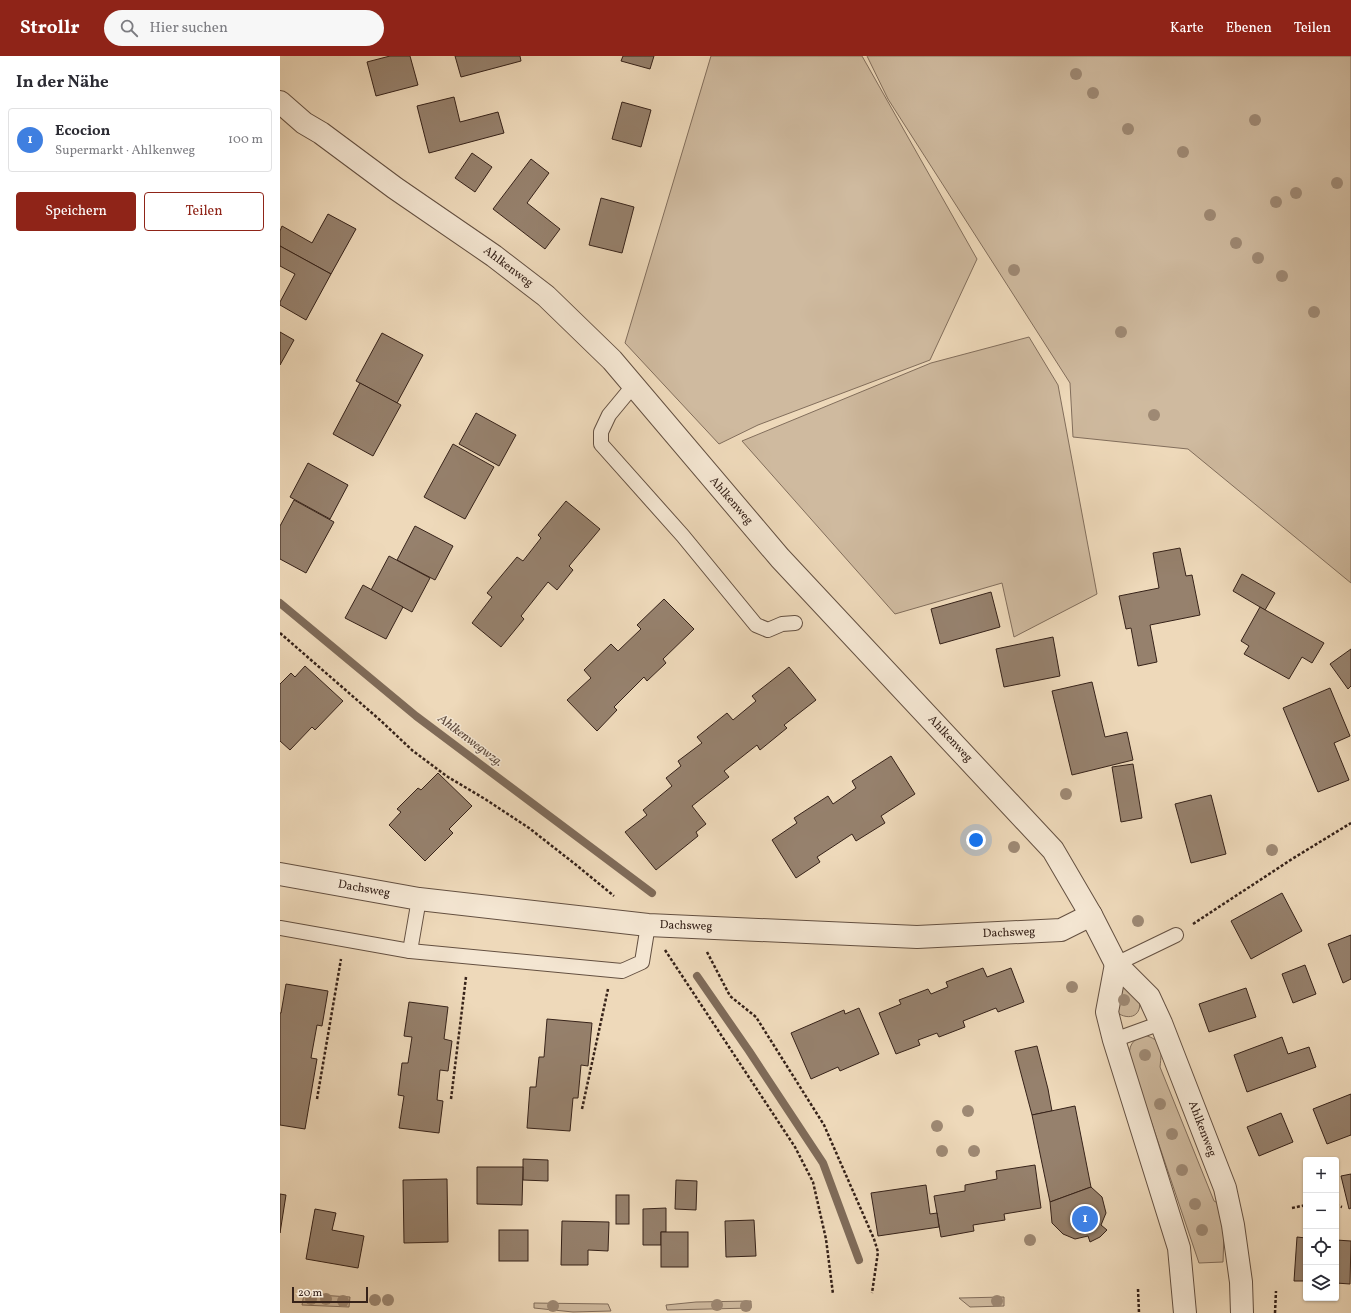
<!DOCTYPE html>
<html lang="de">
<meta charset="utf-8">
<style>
:root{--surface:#fff;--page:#f7f7f7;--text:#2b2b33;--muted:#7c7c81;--line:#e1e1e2;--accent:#8f2418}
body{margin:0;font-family:Vollkorn,serif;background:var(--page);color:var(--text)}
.controls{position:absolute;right:12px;bottom:12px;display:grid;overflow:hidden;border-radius:4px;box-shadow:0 1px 3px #0004}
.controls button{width:36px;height:36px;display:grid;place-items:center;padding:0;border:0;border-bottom:1px solid var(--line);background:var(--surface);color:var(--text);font:20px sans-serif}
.scale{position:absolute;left:12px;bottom:10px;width:76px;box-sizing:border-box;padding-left:4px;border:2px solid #362219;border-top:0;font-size:11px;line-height:14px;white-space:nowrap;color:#362219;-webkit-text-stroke:3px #f4e6d2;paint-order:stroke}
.you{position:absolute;left:696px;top:784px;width:14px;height:14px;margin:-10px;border:3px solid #fff;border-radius:50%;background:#1a73e8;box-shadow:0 0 0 6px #1a73e833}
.badge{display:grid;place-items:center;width:26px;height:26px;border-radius:50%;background:var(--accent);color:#fff;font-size:13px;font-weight:700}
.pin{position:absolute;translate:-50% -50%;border:2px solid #fff;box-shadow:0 1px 4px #0006}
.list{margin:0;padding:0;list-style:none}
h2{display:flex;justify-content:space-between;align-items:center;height:52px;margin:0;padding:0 16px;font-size:17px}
h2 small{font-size:13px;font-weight:400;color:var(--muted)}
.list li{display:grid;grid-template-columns:26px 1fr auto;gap:12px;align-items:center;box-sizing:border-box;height:64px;margin:0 8px 8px;padding:0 8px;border:1px solid var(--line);border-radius:4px}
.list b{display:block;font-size:15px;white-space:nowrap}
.list p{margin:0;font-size:13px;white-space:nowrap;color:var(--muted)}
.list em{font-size:13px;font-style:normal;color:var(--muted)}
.actions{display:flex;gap:8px;padding:12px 16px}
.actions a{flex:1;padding:9px 0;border:1px solid var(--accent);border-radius:4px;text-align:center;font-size:14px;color:var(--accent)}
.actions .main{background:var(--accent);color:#fff}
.icon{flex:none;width:22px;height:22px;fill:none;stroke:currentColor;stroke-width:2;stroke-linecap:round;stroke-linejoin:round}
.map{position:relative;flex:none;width:1071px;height:1257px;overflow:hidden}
header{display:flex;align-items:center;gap:24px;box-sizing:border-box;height:56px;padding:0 20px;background:var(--accent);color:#fff}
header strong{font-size:19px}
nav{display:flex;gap:22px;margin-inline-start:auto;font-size:14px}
.search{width:280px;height:36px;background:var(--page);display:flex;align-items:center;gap:10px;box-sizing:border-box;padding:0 14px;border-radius:22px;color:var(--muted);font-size:15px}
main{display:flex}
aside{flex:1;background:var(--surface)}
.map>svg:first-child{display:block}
.green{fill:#cfba9f;stroke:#826e5c}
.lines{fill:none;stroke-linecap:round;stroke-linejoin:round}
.stream{stroke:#7f6b59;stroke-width:8}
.building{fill:#96816d;stroke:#362219}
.lane-casing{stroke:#645041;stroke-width:16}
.street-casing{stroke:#645041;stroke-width:24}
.path{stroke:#362219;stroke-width:2.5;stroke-dasharray:3 2;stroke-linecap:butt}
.lane{stroke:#f4e6d2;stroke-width:14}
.street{stroke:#f4e6d2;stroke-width:22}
.tree{fill:#9e8974}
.labels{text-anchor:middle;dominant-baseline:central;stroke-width:3;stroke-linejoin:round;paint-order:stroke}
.street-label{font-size:12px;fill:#362219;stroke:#f4e6d2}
.water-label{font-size:13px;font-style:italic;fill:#604c3e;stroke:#f4e6d2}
</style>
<header>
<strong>Strollr</strong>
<div class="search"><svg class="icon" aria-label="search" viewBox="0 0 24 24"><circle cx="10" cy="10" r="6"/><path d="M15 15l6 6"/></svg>Hier suchen</div>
<nav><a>Karte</a><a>Ebenen</a><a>Teilen</a></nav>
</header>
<main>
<aside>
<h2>In der Nähe<small></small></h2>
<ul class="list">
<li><span class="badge" style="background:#3f7fe0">1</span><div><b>Ecocion</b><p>Supermarkt · Ahlkenweg</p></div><em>100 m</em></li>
</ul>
<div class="actions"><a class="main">Speichern</a><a>Teilen</a></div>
</aside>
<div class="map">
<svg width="1071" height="1257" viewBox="0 0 1071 1257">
<rect width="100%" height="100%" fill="#eed9ba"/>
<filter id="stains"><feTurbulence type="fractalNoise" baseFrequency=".005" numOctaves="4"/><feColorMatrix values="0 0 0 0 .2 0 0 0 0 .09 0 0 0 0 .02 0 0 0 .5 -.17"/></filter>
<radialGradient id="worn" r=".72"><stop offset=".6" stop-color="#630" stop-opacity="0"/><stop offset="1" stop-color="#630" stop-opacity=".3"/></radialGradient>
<g class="green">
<polygon points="431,0 582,0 697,203 650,304 478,369 439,388 345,287"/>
<polygon points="587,0 1071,0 1071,527 908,393 793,381 790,327 608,43"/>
<polygon points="749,281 778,329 817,538 734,581 722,527 615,558 462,385 651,307"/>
<path d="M847 928C851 932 858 938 859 943 863 959 850 966 836 956L834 935Z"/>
<path d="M864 979C883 984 882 993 880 1011L934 1145 940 1148 944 1178 943 1206 919 1207 850 1003C848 990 852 984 864 979Z"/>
<polygon points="24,1238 70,1241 69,1251 22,1249"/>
<polygon points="724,1241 724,1250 690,1251 679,1242"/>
<polygon points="471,1245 471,1252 387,1254 386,1249 416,1246"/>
<polygon points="254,1247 328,1248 331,1255 293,1256 254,1252"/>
</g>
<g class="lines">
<g class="stream">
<polyline points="0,547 136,660 372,837"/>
<polyline points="417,920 469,995 543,1107 579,1204"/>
</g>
</g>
<g class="building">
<polygon points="110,0 130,0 138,29 96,40 87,6"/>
<polygon points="175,0 240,0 241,5 181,21"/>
<polygon points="343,0 374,0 370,13 341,5"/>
<polygon points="174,41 180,66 218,56 224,77 149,97 137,50"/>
<polygon points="342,46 371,54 361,91 332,83"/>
<polygon points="192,97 212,111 195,136 175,122"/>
<polygon points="251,103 269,117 247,147 280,173 265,193 213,153"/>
<polygon points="321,142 354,151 342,197 309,189"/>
<polygon points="48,158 76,173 51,218 0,190 0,175 2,170 32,187"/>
<polygon points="0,190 51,218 26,264 0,249 0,246 15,218 0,210"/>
<polygon points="0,276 14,284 0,309"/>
<polygon points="102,277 143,299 117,347 76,325"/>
<polygon points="80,327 121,349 93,400 53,378"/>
<polygon points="196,357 236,379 219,410 179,388"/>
<polygon points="173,388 214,411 185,463 144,441"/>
<polygon points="28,407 68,429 50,463 10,441"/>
<polygon points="14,444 54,466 26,517 0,503 0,470"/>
<polygon points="286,445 320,473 289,510 293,514 277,534 268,526 241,560 244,563 221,591 192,567 212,541 207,537 237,501 243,505 261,482 258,479"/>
<polygon points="135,470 173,490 155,524 117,504"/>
<polygon points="900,492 906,520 912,519 920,559 870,569 877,606 858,610 851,572 846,573 839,540 879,532 873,497"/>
<polygon points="109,500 150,522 132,556 91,534"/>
<polygon points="962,518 995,537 985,554 953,535"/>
<polygon points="83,529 123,551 106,583 65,562"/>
<polygon points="711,536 720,571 660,588 651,553"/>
<polygon points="384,543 414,573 383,603 386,607 367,625 364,621 334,651 337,654 317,675 287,644 311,622 304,614 331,588 338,595 361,573 357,569"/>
<polygon points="980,551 1044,587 1032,607 1022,601 1009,623 964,598 969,590 961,585"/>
<polygon points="773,581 780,620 724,631 716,593"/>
<polygon points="1071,593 1071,630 1068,633 1050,608"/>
<polygon points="25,610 63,645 35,674 32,671 10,694 0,685 0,628 11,617 15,621"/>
<polygon points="509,611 536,644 504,669 507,672 480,694 477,689 444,715 449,721 412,750 426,768 416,776 418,780 376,814 345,776 367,759 363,754 392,730 386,722 401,710 398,705 422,687 417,681 447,657 453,664 476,645 472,640"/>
<polygon points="812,626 825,681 847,676 853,704 792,719 772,635"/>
<polygon points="1050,632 1070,680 1054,687 1069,724 1038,736 1003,652"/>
<polygon points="611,700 635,738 601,760 605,767 576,785 572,778 537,801 540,806 516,822 492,784 517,767 514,762 548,740 553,748 576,732 572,725"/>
<polygon points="853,708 862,762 841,766 832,711"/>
<polygon points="158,717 192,750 169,773 173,777 145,805 109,769 121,756 117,753 138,732 141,734"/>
<polygon points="931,739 946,798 911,807 895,748"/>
<polygon points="1002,837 1022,875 971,903 951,865"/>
<polygon points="1071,879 1071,923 1063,927 1048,888"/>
<polygon points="1025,909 1036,938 1013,947 1002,918"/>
<polygon points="703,912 707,921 731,912 744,946 718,956 716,952 683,965 685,971 659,981 657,977 638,984 640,989 616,998 599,957 621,948 619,944 648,933 651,938 668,931 666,926"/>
<polygon points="6,928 48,935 42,970 37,969 31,1002 37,1003 25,1073 0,1069 0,957 1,957"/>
<polygon points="966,932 976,961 929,976 919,948"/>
<polygon points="129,946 168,951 164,983 172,985 168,1015 160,1014 157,1044 163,1045 159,1077 119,1072 124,1040 118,1039 122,1007 128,1007 132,981 124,980"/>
<polygon points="579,952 599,998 560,1015 558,1011 531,1023 511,977 564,954 565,958"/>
<polygon points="267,963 312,967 308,1010 301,1009 298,1042 293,1042 290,1075 247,1072 250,1031 256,1031 259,1001 264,1001"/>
<polygon points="1002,981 1008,998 1029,991 1036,1011 967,1036 954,999"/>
<polygon points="757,990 768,1033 772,1055 752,1059 735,995"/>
<polygon points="1071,1038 1071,1079 1047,1088 1033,1053"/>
<polygon points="795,1050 811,1131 770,1146 752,1059"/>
<polygon points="1001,1057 1013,1086 979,1100 967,1071"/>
<polygon points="243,1103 268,1104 268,1125 243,1124"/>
<polygon points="755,1109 761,1152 724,1158 725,1164 693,1169 694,1175 661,1181 654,1140 685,1135 685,1129 717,1123 716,1115"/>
<polygon points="197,1111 243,1111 242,1149 197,1148"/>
<polygon points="1071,1118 1071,1152 1069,1153 1061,1120"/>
<polygon points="167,1123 168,1186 124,1187 123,1124"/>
<polygon points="396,1124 417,1125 416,1154 395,1153"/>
<polygon points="646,1129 650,1158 657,1157 659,1171 598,1180 591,1137"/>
<polygon points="811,1131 822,1141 826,1157 821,1169 827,1174 820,1181 810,1186 808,1180 795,1183 783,1178 772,1167 770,1146"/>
<polygon points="0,1138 6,1139 0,1177"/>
<rect x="336" y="1139" width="13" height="29"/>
<polygon points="386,1152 386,1176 381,1176 381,1189 363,1189 363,1153"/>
<polygon points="35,1153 56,1157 52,1174 84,1180 78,1212 26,1203"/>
<polygon points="474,1164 476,1200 446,1201 445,1165"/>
<polygon points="282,1165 329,1166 328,1195 308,1194 308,1209 281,1209"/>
<rect x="219" y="1174" width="29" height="31"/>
<rect x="381" y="1176" width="27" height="35"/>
<polygon points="1017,1181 1026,1182 1026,1225 1014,1225"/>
<polygon points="1056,1184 1071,1185 1070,1228 1056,1227"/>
</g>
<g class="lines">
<g class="lane-casing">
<g id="lane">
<polyline points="353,330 329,359 321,376 321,388 403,480 476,569 488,574 502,568 515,567"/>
<polyline points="0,872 130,895 342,915 362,906 368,869"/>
<polyline points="130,895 139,843"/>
<polyline points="836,908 896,879"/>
<polyline points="834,984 881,967"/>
</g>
</g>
<g class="street-casing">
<g id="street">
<polyline points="0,46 24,67 41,77 115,132 214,200 266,240 332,304 500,502 773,794 811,859 836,908 869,941 881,967 945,1132 953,1169 961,1226 962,1257"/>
<polyline points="0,818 139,843 368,869 637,881 781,874 811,859"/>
<polyline points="836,908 827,956 834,984 899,1192 905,1257"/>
</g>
</g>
<g class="path">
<polyline points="0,577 100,664 133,695 168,721 205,743 249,772 295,808 334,840"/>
<polyline points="913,868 1012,803 1071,767"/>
<polyline points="385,894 515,1091 533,1126 546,1183 553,1238"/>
<polyline points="427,896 450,940 476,961 544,1069 594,1183 598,1196 592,1237"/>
<polyline points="37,1043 61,903"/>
<polyline points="171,1043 186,921"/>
<polyline points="302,1053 328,933"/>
<polyline points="1056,1149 1062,1151"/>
<polyline points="1012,1152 1026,1149"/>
<polyline points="858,1233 859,1257"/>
<polyline points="995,1257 996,1235"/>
</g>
<use href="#lane" class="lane"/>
<use href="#street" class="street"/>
</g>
<g class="tree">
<circle cx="796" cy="18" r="6"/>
<circle cx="813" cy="37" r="6"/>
<circle cx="975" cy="64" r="6"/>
<circle cx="848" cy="73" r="6"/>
<circle cx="903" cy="96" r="6"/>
<circle cx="1057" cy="127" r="6"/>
<circle cx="1016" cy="137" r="6"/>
<circle cx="996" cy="146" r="6"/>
<circle cx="930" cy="159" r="6"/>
<circle cx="956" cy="187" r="6"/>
<circle cx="978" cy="202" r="6"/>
<circle cx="734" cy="214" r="6"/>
<circle cx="1002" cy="220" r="6"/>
<circle cx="1034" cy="256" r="6"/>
<circle cx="841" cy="276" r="6"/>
<circle cx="874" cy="359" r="6"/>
<circle cx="786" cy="738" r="6"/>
<circle cx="734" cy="791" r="6"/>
<circle cx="992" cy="794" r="6"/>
<circle cx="858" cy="865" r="6"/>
<circle cx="792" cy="931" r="6"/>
<circle cx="844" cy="944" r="6"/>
<circle cx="865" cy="999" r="6"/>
<circle cx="880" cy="1048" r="6"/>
<circle cx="688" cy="1055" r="6"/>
<circle cx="657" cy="1070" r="6"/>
<circle cx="892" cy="1078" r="6"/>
<circle cx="662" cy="1095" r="6"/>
<circle cx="694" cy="1095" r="6"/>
<circle cx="902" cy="1114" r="6"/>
<circle cx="915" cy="1148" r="6"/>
<circle cx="922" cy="1174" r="6"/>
<circle cx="750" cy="1184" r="6"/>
<circle cx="31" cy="1243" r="6"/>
<circle cx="46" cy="1243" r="6"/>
<circle cx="95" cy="1244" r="6"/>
<circle cx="108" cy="1244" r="6"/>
<circle cx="63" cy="1245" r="6"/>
<circle cx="717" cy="1245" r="6"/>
<circle cx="437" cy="1249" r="6"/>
<circle cx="273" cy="1250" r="6"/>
<circle cx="466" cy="1250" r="6"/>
</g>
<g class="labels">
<g class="street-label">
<text transform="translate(228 211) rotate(37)">Ahlkenweg</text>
<text transform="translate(451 445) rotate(49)">Ahlkenweg</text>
<text transform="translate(670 683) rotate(47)">Ahlkenweg</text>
<text transform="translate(84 833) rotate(10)">Dachsweg</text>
<text transform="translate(406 870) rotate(2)">Dachsweg</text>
<text transform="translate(729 877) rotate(-2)">Dachsweg</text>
<text transform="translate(922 1073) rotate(69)">Ahlkenweg</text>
</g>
<g class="water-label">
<text transform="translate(190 685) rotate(37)">Ahlkenwegwzg.</text>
</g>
</g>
<rect width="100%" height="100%" filter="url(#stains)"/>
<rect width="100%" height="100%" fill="url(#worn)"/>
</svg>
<div class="controls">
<button>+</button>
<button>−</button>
<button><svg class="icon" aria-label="locate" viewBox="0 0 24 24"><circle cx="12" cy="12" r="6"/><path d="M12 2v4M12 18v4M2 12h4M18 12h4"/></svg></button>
<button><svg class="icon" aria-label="layers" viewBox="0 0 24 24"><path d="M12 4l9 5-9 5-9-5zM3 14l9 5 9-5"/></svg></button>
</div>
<div class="scale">20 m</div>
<div class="you"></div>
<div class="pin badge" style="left:805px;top:1163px;background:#3f7fe0">1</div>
</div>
</main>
